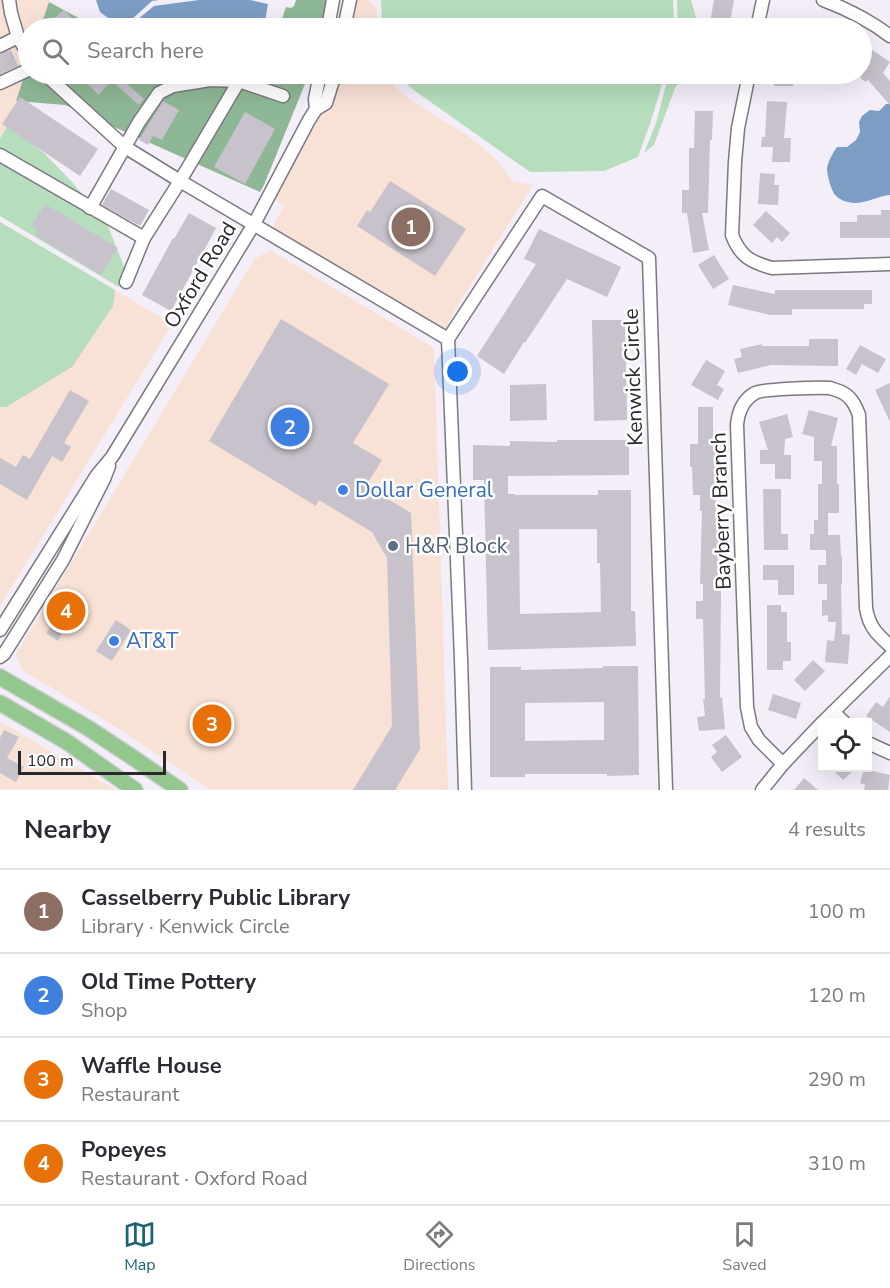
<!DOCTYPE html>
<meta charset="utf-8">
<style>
:root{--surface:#fff;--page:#f7f7f7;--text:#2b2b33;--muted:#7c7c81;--line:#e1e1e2;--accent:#19666f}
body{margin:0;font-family:"Nunito Sans",sans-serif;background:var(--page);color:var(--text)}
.controls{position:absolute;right:18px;bottom:18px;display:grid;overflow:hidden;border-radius:0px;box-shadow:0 6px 24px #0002}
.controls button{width:54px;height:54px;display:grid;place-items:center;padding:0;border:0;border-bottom:2px solid var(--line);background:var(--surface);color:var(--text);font:30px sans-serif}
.scale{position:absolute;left:18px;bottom:15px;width:148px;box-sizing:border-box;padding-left:6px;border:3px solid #29272b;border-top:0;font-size:16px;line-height:21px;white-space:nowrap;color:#29272b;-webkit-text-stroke:4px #fff;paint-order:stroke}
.you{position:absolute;left:458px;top:372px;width:21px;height:21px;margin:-15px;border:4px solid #fff;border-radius:50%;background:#1a73e8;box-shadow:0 0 0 9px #1a73e833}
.badge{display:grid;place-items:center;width:39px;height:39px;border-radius:50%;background:var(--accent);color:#fff;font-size:20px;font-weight:700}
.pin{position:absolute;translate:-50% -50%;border:3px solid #fff;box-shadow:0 2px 6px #0006}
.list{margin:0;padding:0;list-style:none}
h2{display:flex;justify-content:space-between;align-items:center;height:78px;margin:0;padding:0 24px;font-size:26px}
h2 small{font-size:20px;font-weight:400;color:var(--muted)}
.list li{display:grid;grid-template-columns:39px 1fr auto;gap:18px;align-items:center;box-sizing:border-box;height:84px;padding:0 24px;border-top:2px solid var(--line)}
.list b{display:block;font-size:22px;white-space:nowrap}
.list p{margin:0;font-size:20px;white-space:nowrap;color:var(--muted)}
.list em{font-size:20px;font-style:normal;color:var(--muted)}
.icon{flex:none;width:33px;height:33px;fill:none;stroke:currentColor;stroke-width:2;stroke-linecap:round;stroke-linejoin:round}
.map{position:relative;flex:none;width:890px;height:790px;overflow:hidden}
.search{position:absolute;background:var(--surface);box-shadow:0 6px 24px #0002;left:18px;right:18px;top:18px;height:66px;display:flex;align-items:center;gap:15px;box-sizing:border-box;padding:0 21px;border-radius:33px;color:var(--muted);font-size:22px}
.sheet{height:414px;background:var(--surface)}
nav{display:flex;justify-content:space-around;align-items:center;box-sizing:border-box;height:84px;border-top:2px solid var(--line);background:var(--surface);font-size:16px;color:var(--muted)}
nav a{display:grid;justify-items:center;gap:3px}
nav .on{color:var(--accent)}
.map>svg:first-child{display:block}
.commercial{fill:#f8e1d5}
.green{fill:#b6debc}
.forest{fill:#8eb895}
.water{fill:#7c9ec4}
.building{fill:#c7c2cb;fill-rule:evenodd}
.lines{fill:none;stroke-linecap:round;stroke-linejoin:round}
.minor-casing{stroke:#7c7881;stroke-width:15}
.major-casing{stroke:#d0cfd0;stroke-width:18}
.minor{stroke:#fff;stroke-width:12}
.major{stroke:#92c88d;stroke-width:15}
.shop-dot{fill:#3f7fe0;stroke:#fff;stroke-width:2}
.service-dot{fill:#5c6f8a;stroke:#fff;stroke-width:2}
.labels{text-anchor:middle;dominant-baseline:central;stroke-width:5;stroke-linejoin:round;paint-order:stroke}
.street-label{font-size:21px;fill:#29272b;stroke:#fff}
.shop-label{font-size:21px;fill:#366cbe;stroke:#fff;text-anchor:start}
.service-label{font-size:21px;fill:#4e5e75;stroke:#fff;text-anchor:start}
</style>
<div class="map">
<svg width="890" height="790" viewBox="0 0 890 790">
<rect width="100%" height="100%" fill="#f3eef8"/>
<g class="commercial">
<polygon points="0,0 50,0 40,28 28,28 28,64 8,125 0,139"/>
<polygon points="356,0 369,0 377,9 377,28 349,28"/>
<polygon points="340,74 389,74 388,81 413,102 467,135 495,158 512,181 533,185 453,313 446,331 272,229 284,206 273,199 314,124 320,114 322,114"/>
<polygon points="0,222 172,324 0,606"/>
<polygon points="270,250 434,348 448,790 211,790 108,722 22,670 16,654 254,260"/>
<polygon points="0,721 114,789 116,790 0,790"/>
</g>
<g class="green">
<polygon points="381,0 673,0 674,28 382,28"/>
<polygon points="677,0 691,0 699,28 678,28"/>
<polygon points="395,74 665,74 651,121 638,157 604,171 530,172 415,91"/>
<polygon points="669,74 684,74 675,88 654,145 644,153 656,123"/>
<polygon points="8,125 44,153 72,182 108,226 125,269 119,287 0,216 0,139"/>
<polygon points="0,222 115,290 113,306 72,367 6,407 0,407"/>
</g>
<g class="forest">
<polygon points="296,0 328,0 321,28 279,28 286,7 291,8 294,6"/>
<polygon points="49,2 97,28 40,28"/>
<polygon points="28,64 28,74 309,74 264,185 260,192 65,105 16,101"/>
</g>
<g class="water">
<polygon points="96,0 159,0 152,1 122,28 100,12"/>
<polygon points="199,0 250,0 268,4 264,28 138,28 131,25 154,6"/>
<path d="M886 104H890V195C876 196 863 206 848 202 845 202 838 198 836 196 831 191 827 175 827 169 828 161 833 153 837 147H847L856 140 860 132 859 122 862 116 870 110 879 111Z"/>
</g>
<g class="building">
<polygon points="714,0 734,0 729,28 709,28"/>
<polygon points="64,10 81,28 43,28"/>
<polygon points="219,20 220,28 188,28 188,23"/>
<polygon points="865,45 890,62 883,73 890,81 890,105 868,80 866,82 861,79 861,51"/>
<polygon points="11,50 18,66 0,74 0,54"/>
<polygon points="79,74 121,74 118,76 144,99 139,105 112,81 98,95"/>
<rect x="774" y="74" width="19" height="12"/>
<polygon points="20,97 98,149 80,176 2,124"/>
<polygon points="163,101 179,110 162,140 153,136 148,145 139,140"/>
<polygon points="767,101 787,102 784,138 791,138 790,162 772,162 773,147 761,147 762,137 765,137"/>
<polygon points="695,111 713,111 712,140 710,140 708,213 702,213 709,250 693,253 687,213 682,213 682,190 689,190 689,148 694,148"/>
<polygon points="245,112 275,129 245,184 214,167"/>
<polygon points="760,173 775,174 774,185 779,185 778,205 758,204"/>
<polygon points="390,181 466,229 435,276 357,226 367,210 370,212"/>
<polygon points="111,189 149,210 140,226 102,205"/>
<polygon points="45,204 118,248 101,275 35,235 38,229 32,225"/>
<polygon points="881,210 890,210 890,238 840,238 840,222 857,222 857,215 881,215"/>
<polygon points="766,211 790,233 782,242 777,237 772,243 753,225"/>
<polygon points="189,213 216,228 171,311 142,295 173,238 174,239"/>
<polygon points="539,229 621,267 607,297 567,279 525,343 524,342 504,374 477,356 536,264 524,259"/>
<polygon points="714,255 729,279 713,289 698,265"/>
<polygon points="733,285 775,294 775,290 872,290 872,304 864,304 864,309 792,309 792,315 770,315 728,305"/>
<polygon points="281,319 389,384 353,443 382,460 366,486 411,513 420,749 395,790 353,790 392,726 387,558 372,532 319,500 316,506 209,441"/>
<polygon points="592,320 625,320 627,420 594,421"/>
<polygon points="809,339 838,339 838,366 771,365 738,373 734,359 742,357 740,349 762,344 762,346 809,346"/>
<polygon points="860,345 886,359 878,373 862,364 856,375 846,369"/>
<polygon points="706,360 725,371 717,385 724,389 718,400 691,385"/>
<polygon points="890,383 890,422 875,390"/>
<polygon points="546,384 547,420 510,421 510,385"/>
<polygon points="70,390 89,401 64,443 71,447 62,462 52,456 27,500 0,484 0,458 16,467 23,455 30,459"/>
<polygon points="698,407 713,407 713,444 715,444 716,517 718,517 718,591 721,591 720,698 722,697 725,729 699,731 697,717 705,716 703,699 705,699 703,619 696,619 696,601 703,601 703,584 700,584 702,511 700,511 700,495 693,495 692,467 690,467 690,444 698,444"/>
<polygon points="809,410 838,418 831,446 837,446 837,484 839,484 839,513 828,513 828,535 840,535 841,556 842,556 842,584 841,584 842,634 850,635 848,664 825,662 827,640 834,641 836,622 828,622 828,615 822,616 822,600 827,600 827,584 818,584 818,565 826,565 826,550 810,550 810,534 814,534 814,520 818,520 818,484 822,484 822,461 814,461 814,437 802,434"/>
<polygon points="787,414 793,437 785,439 784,455 791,455 791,479 775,479 775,464 760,464 760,450 768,450 759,422"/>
<path d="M557 440H629V475L508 476V494H515V495H598V490H631V611H635L636 646 488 650 484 480H473V445L510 446V441L557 442ZM519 529H597V563H600L601 612 520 614Z"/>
<polygon points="763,489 781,489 781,534 788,534 788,550 764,550"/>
<polygon points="763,565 794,565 794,595 778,595 778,580 763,580"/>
<polygon points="65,594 82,603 68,627 66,626 58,641 46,633 54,622 50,619"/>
<polygon points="767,605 781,605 781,612 787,612 787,642 791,642 791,661 783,661 783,670 767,670"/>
<polygon points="116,620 131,630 112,661 96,651"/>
<polygon points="813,660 825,671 805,691 794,680"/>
<path d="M603 666H638L639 775 607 776V774H525V777H490V667H521V670L603 668ZM604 702V740L525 741V703Z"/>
<polygon points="773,694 801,703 796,719 768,710"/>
<polygon points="890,696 890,732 866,716 876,702 883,707"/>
<polygon points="216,706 225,711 208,741 199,736"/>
<polygon points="4,730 19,737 7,758 24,767 16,782 0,773 0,738"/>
<polygon points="726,735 742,757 722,772 711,757 717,752 712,745"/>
<polygon points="831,768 856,768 843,780"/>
<polygon points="864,769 890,775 888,790 864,790 865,785 860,783"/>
<polygon points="804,778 818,790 794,790"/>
</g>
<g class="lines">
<g class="minor-casing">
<g id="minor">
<polyline points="9,0 11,13 18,37"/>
<path d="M823 0C847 9 869 20 890 36"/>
<polyline points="328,28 333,0"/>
<polyline points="344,28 350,0"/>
<polyline points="757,28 763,0"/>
<polyline points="0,46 18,37 28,54"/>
<polyline points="45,74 125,147 180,181 239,81"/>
<path d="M749 74 738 128 735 162 732 235C740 256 750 262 772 268L890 264"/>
<polyline points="0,83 28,70"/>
<polyline points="316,109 315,99 320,74"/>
<polyline points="0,155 144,238 180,181 448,339 461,659 465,790"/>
<polyline points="90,208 139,122 159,93 173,86 210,80 239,81 283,96"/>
<polyline points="126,282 144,238"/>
<polyline points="448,339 542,196 649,258 666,790"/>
<polyline points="0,630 97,475 112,457 254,224 309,120 316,109 326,103 335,74"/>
<polyline points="0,657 4,654 63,560 104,479 109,466"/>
<polyline points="833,712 844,722"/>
<polyline points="823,722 890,656"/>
<polyline points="868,743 890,753"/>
<path d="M783 764 759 740 751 727 747 707 737 425C738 413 743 400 755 393 761 389 821 387 830 388 833 389 836 390 839 391 850 395 855 404 859 415L866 608C869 627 877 634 890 646"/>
<polyline points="762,790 783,764 822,723"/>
</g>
</g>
<g class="major-casing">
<g id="major">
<polyline points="0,677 88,728 132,757 180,790"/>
<polyline points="0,703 67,742 135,790"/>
</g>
</g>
<use href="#minor" class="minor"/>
<use href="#major" class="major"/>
</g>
<g class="shop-dot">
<circle cx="343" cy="490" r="6"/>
<circle cx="114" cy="641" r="6"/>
</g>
<circle class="service-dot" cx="393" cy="546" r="6"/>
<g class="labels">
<g class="street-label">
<text transform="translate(200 275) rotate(-59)">Oxford Road</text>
<text transform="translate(633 377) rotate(-92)">Kenwick Circle</text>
<text transform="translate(721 511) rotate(-92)">Bayberry Branch</text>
</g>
<g class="shop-label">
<text x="355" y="490">Dollar General</text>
<text x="126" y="641">AT&amp;T</text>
</g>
<g class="service-label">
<text x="405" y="546">H&amp;R Block</text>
</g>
</g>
</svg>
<div class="controls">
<button><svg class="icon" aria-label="locate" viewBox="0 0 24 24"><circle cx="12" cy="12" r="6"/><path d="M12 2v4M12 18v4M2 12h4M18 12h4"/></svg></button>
</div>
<div class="scale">100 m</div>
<div class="you"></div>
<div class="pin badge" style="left:411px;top:227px;background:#8d6e63">1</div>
<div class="pin badge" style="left:290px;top:427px;background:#3f7fe0">2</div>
<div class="pin badge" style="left:212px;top:724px;background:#e8710a">3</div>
<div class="pin badge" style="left:66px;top:611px;background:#e8710a">4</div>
<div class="search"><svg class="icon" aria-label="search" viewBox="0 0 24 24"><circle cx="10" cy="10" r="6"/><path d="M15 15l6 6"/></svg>Search here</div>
</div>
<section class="sheet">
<h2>Nearby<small>4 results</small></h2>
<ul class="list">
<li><span class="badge" style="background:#8d6e63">1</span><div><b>Casselberry Public Library</b><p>Library · Kenwick Circle</p></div><em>100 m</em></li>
<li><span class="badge" style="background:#3f7fe0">2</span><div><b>Old Time Pottery</b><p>Shop</p></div><em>120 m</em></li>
<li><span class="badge" style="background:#e8710a">3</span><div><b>Waffle House</b><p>Restaurant</p></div><em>290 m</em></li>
<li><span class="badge" style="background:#e8710a">4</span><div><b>Popeyes</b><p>Restaurant · Oxford Road</p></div><em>310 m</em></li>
</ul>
</section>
<nav>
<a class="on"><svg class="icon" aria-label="map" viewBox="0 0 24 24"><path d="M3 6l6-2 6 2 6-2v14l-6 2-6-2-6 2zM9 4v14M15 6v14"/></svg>Map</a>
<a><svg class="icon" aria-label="directions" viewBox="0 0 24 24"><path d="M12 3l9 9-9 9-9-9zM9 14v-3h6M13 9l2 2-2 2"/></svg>Directions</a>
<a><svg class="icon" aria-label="saved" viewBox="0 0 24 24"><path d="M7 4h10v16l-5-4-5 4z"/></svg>Saved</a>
</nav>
